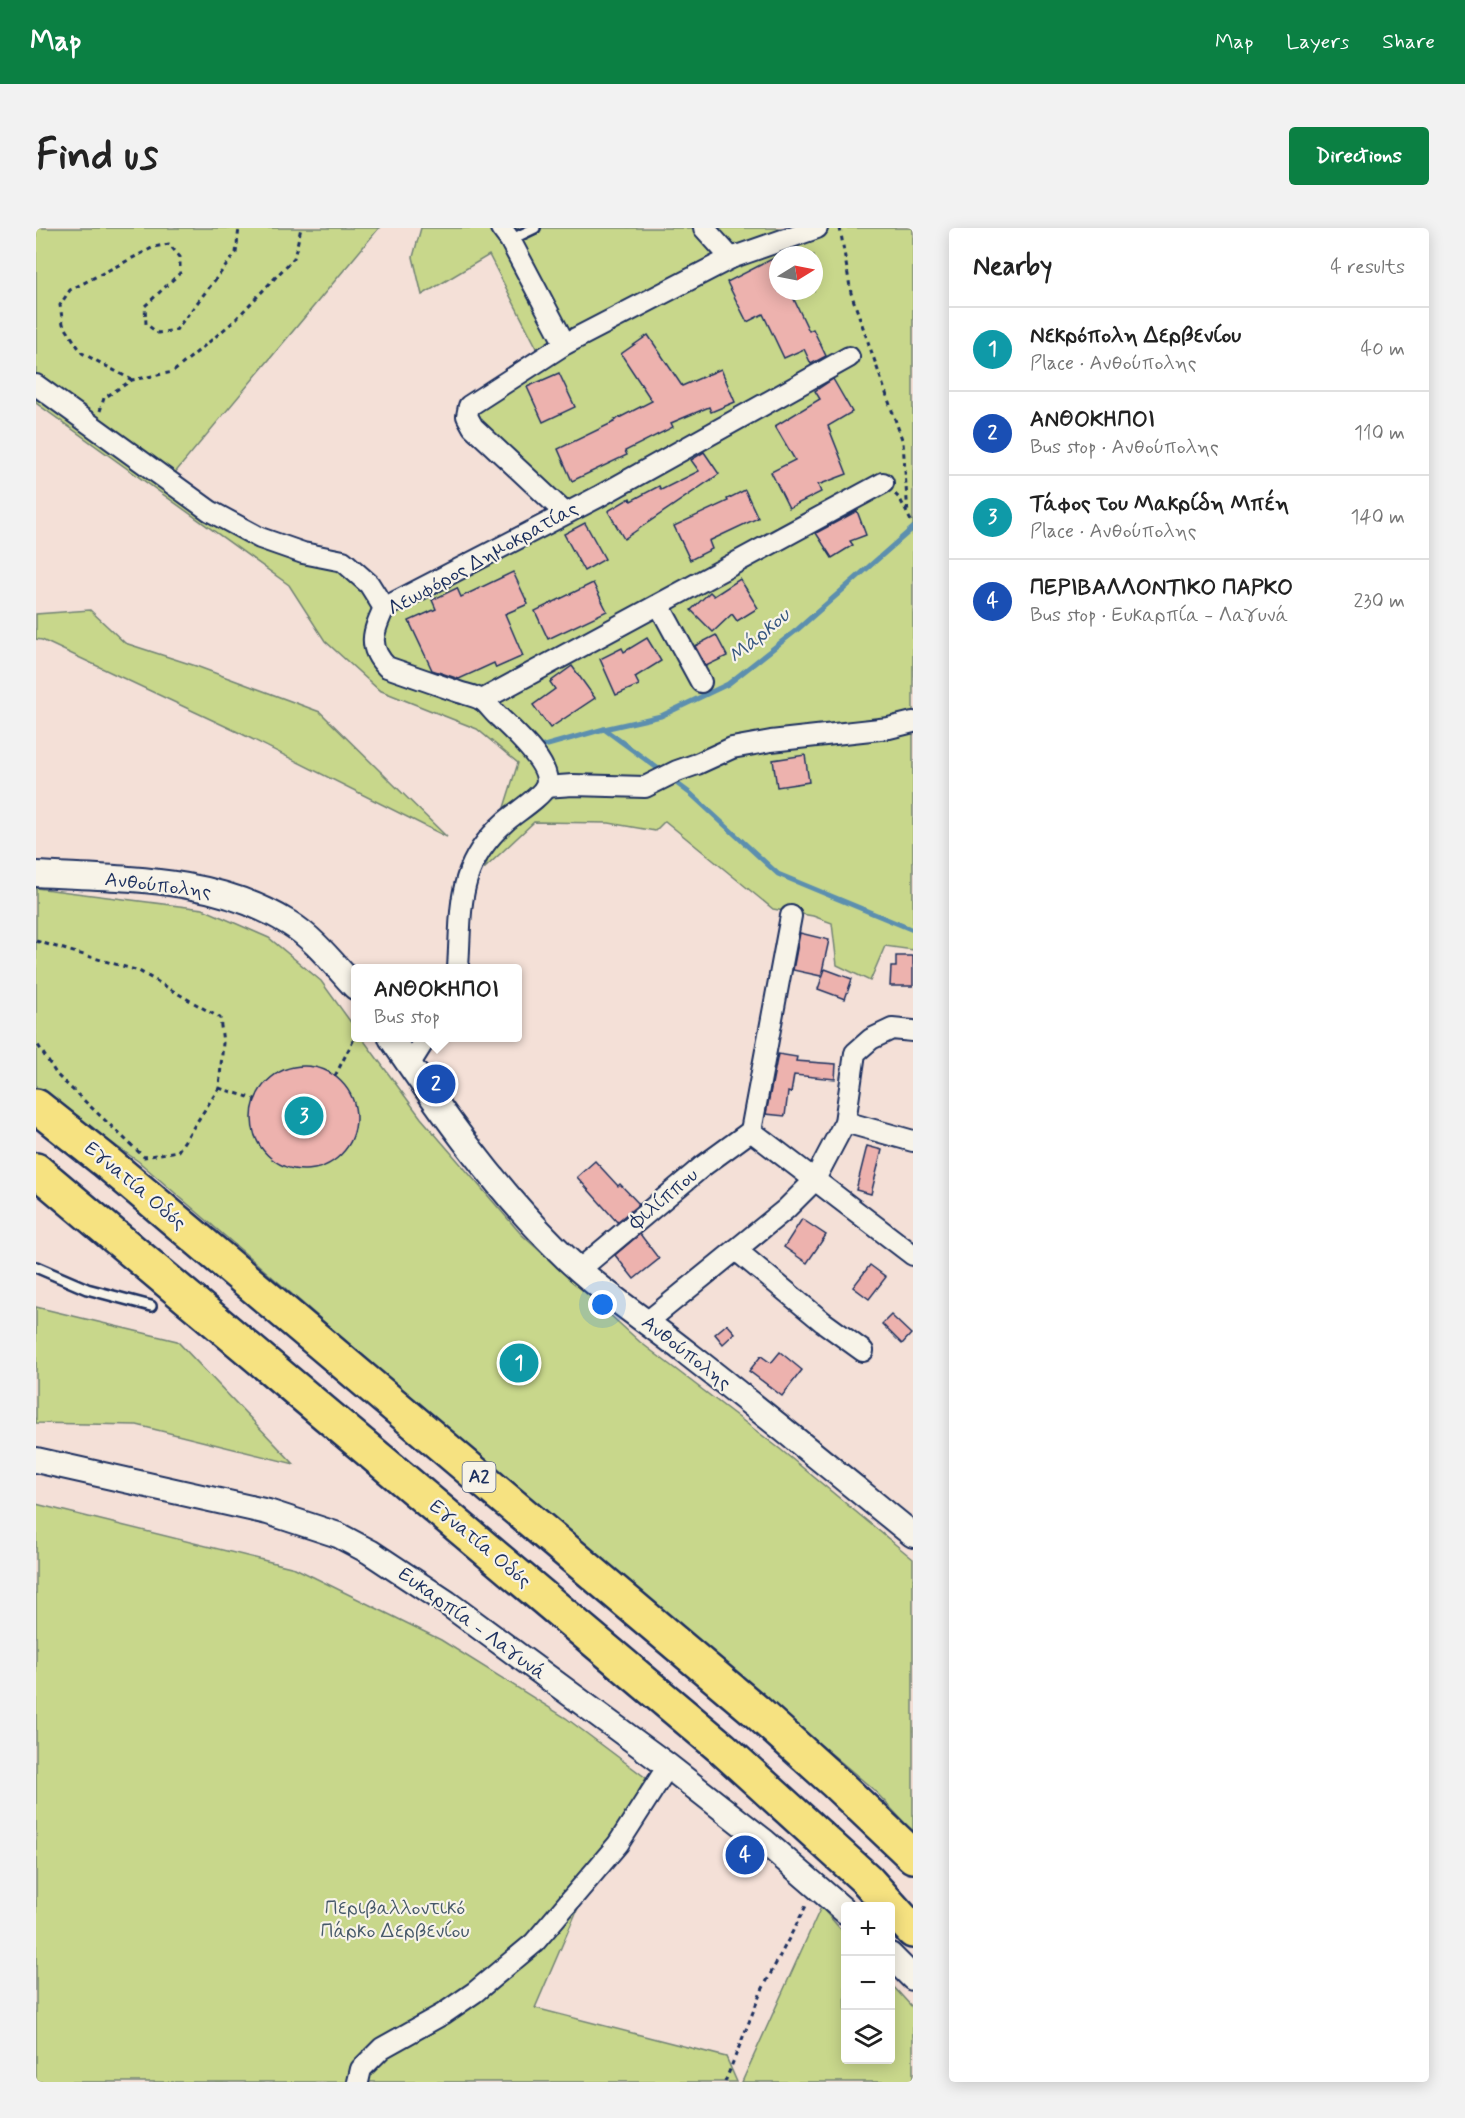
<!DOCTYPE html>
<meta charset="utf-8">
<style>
:root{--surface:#fff;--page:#f2f2f2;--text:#222;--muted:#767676;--line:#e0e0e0;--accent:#0b8043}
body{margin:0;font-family:Mynerve,sans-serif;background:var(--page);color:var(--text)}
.controls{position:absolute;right:18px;bottom:18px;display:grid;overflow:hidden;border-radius:6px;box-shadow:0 3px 15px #0003}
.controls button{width:54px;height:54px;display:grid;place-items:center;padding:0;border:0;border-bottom:2px solid var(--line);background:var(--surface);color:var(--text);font:30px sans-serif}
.compass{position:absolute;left:733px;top:18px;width:54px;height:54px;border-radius:50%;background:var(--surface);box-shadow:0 3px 15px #0003;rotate:80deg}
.you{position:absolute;left:567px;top:1077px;width:21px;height:21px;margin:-15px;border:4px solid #fff;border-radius:50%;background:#1a73e8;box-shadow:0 0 0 9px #1a73e833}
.badge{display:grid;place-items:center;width:39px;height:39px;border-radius:50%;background:var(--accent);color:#fff;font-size:20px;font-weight:700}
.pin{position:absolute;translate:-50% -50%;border:3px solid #fff;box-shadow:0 2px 6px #0006}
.popup{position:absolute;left:315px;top:736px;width:171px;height:78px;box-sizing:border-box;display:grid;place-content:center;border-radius:6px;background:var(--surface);filter:drop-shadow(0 2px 4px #0005);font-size:20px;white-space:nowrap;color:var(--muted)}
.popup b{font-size:22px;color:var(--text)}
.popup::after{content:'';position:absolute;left:50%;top:100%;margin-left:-12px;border:12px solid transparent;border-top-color:var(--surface)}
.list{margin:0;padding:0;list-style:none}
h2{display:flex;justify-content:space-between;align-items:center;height:78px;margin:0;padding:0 24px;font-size:26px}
h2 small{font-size:20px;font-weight:400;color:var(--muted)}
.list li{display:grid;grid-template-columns:39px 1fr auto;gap:18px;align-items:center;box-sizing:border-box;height:84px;padding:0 24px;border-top:2px solid var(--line)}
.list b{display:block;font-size:22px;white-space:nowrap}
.list p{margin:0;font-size:20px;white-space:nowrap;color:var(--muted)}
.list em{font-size:20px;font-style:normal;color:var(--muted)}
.icon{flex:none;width:33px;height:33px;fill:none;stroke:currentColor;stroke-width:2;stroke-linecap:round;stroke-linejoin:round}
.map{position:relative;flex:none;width:877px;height:1854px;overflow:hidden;border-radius:6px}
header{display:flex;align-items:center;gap:36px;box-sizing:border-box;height:84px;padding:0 30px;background:var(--accent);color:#fff}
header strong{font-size:28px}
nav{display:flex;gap:33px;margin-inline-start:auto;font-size:21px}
.intro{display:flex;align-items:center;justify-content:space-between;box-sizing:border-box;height:144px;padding:0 36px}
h1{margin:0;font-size:42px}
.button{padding:15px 27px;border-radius:6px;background:var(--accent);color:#fff;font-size:21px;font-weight:700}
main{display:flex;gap:36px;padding:0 36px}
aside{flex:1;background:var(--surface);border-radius:6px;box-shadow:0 3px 15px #0003}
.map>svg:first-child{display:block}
.green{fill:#c8d78b;stroke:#728374;stroke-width:1.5;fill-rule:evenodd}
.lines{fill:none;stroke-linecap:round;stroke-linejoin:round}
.stream{stroke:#5b8faf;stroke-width:5}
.building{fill:#edb2ae;stroke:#1b2f5e;stroke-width:1.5}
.service-casing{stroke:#1b2f5e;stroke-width:14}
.minor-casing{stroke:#1b2f5e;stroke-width:24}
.tertiary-casing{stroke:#1b2f5e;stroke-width:28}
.motorway-casing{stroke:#1b2f5e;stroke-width:38}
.path{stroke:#1b2f5e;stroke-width:3;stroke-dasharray:4.5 4.5;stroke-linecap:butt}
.service{stroke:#f7f3e8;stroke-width:9}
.minor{stroke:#f7f3e8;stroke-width:20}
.tertiary{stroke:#f7f3e8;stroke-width:24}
.motorway{stroke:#f6e281;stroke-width:33}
.labels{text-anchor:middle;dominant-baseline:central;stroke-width:4.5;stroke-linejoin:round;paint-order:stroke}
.shield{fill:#f7f3e8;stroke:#5d6a87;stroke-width:1.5}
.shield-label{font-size:18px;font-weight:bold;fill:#1b2f5e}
.street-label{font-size:20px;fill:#1b2f5e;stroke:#f7f3e8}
.park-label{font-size:20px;fill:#465969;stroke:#f7f3e8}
.water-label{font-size:21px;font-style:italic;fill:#365780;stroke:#f7f3e8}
</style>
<header>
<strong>Map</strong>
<nav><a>Map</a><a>Layers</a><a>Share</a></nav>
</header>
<div class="intro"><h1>Find us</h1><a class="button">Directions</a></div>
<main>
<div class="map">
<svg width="877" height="1854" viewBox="0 0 877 1854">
<rect width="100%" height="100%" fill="#f4e0d7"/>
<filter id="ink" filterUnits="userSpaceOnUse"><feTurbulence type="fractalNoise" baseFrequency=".0167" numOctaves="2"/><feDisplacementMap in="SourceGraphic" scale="12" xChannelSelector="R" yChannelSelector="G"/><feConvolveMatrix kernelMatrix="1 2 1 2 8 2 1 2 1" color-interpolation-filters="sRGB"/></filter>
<g filter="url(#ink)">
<g class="green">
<path d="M0 0H343L132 253 174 283 307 333 348 380 528 285 421 183 504 126 453 27 386 67 377 29 385 0H877V722L849 718 834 753 801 737 796 695 777 688 737 681 629 593 619 603 573 595 498 594 449 640 482 535 441 501 343 462 289 413 253 357 0 175ZM742 27H778V63H742Z"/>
<polygon points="54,382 89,415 160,438 284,484 411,609 206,506 6,412 0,411 0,386"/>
<polygon points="0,660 167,681 233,710 285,753 319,800 319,810 326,810 385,890 485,1006 604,1114 744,1221 877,1331 877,1604 838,1562 360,1156 102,933 0,863"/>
<polygon points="0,1079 141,1113 258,1236 101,1197 0,1195"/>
<polygon points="0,1276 259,1340 405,1412 530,1490 610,1550 561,1636 499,1780 690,1829 701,1854 0,1854"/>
<polygon points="785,1679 809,1706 810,1832 854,1832 855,1756 877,1780 877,1854 706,1854"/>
</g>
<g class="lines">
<g class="stream">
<polyline points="568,501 625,488 692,456 762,401 877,300"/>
<polyline points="501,520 568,501 628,545"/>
<polyline points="635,551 655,566 742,646 877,702"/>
</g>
</g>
<g class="building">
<polygon points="742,28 742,63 754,63 773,103 777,101 790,128 775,136 768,121 748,130 727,86 711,94 691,54"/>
<polygon points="612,107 646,158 685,141 699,174 675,184 673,179 635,195 637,199 589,223 591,227 536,253 522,221 578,194 577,193 616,173 585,126"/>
<polygon points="523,145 539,179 507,194 491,159"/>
<polygon points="797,151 816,184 792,198 811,246 782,257 785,264 753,280 735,244 759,232 739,198 784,171 779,163"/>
<polygon points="668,224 683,246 588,311 572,283 594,270 595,273 623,258 625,262 663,243 655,232"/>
<polygon points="709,262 722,290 673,313 676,321 654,332 638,298 692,273 691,271"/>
<polygon points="821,283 830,307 814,313 817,317 796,330 780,305"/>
<polygon points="549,295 569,331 548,343 528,306"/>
<polygon points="477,344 492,376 469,386 487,428 460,440 458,435 423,451 396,442 373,393 400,381 396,372 421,360 425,369"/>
<polygon points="704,351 722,380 701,393 696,386 677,404 655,382 674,364 678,368"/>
<polygon points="557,355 571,383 512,411 499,383"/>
<polygon points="680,407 691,428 670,438 659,418"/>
<polygon points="611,410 625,433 599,449 603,457 580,467 564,431 586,420 588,424"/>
<polygon points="536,438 559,470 514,500 497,477 519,461 514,454"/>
<polygon points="769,527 773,554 741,559 737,532"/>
<polygon points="764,705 793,712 785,748 757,742"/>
<polygon points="860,728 877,728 877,758 854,758 855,739 860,739"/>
<polygon points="789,741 816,751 809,771 782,761"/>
<polygon points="742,826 761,829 760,833 800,836 799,851 758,847 755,865 752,864 749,888 730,886"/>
<circle cx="268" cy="890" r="52"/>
<polygon points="831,918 846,922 835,966 820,962"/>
<polygon points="559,933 582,958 584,956 603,976 581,994 541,949"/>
<polygon points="766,991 790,1007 771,1035 748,1019"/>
<polygon points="604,1006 623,1031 598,1051 579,1027"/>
<polygon points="834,1037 850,1049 833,1071 817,1059"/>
<polygon points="855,1087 875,1106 866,1116 846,1096"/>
<polygon points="691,1096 699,1105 687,1116 679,1106"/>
<polygon points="744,1124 766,1142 746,1168 713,1143 725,1128 735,1135"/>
</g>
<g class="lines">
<g class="service-casing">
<g id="service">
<polyline points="474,12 499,0"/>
<polyline points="0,1039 51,1061 115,1078"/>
</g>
</g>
<g class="minor-casing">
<g id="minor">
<polyline points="465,0 474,12 529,116"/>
<polyline points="668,0 695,30"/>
<polyline points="0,157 174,283 224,310 267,325 307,333 333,356 348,380"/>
<polyline points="529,285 437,199 431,188 433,178 529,116 695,30 781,0"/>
<polyline points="623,377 665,454"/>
<polyline points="446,472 847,255"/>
<polyline points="509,559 537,557 609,559 641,543 661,536 696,520 735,513 853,500 877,494"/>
<path d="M422 740C426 680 419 639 469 594 479 585 505 569 510 558 517 537 476 502 462 488 457 484 452 476 446 472 439 468 428 466 420 463 397 455 374 447 351 439 331 419 337 404 348 380L562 269 813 129"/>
<polyline points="373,837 390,810"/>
<polyline points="809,894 877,913"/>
<polyline points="715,903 755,688"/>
<polyline points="715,903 877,1027"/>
<polyline points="700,1022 787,1094 827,1123"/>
<polyline points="543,1042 667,938 715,903"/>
<polyline points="611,1094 750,981 778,953 809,894 819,825 835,811 856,801 877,803"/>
<polyline points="322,1854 325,1841 346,1820 407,1786 439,1764 498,1715 582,1616 632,1538"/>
</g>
</g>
<g class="tertiary-casing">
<g id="tertiary">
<path d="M0 646C86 651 178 648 253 695 279 711 299 738 319 759"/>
<path d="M355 810C405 883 457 957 520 1020 559 1060 607 1090 651 1125 727 1184 802 1246 877 1307"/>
<polyline points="0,1232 232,1284 302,1307 334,1324 411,1375 632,1538 729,1614 810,1684"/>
<polyline points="854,1727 877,1750"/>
</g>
</g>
<g class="motorway-casing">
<g id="motorway">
<polyline points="0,878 68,932 720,1483 800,1555 877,1628"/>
<polyline points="0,942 686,1520 831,1652 877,1703"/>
</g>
</g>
<g class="path">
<polyline points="804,0 815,65 867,214 872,287"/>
<polyline points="96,152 46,125 27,96 24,77 34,62 118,19 133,16 144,29 144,45 109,78 110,96 122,105 140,102 200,25 203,0"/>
<polyline points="64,183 68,170 96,152 137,144 197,94 258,30 265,0"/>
<polyline points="859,266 864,271 877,297"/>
<polyline points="0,713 103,743 184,790 187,815 183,860 142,923 108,929 21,847 0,814"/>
<polyline points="299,848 319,809"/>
<polyline points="183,860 219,871"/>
<polyline points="689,1854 725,1764 771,1676"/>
</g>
<use href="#service" class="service"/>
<use href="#minor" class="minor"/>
<use href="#tertiary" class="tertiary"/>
<use href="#motorway" class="motorway"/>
</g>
</g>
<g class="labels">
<rect class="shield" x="426.5" y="1234" width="33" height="30" rx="4.5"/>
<g class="shield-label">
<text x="443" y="1249">Α2</text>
</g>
<g class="street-label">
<text transform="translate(447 331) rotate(-29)">Λεωφόρος Δημοκρατίας</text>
<text transform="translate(122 658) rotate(7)">Ανθούπολης</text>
<text transform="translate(99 958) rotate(40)">Εγνατία Οδός</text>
<text transform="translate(628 971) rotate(-40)">Φιλίππου</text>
<text transform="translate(650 1125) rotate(38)">Ανθούπολης</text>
<text transform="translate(444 1316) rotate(40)">Εγνατία Οδός</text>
<text transform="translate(436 1396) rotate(36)">Ευκαρπία - Λαγυνά</text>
</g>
<g class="park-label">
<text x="359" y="1680">Περιβαλλοντικό<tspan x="359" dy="23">Πάρκο Δερβενίου</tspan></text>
</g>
<g class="water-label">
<text transform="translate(723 408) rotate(-40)">Μάρκου</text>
</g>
</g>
</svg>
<div class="controls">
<button>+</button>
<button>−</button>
<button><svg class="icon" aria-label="layers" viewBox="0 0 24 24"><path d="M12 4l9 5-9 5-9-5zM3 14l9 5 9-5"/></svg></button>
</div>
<svg class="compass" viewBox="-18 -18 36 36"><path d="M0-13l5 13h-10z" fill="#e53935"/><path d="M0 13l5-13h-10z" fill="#767676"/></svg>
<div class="you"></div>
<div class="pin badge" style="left:483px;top:1135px;background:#0f9aa8">1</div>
<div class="pin badge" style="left:400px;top:856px;background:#1a4fb4">2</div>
<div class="popup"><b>ΑΝΘΟΚΗΠΟΙ</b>Bus stop</div>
<div class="pin badge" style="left:268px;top:888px;background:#0f9aa8">3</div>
<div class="pin badge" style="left:709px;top:1627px;background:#1a4fb4">4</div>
</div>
<aside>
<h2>Nearby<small>4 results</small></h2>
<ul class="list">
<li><span class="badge" style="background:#0f9aa8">1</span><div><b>Νεκρόπολη Δερβενίου</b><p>Place · Ανθούπολης</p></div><em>40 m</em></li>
<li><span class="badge" style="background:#1a4fb4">2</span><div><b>ΑΝΘΟΚΗΠΟΙ</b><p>Bus stop · Ανθούπολης</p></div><em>110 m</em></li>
<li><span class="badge" style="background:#0f9aa8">3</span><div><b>Τάφος του Μακρίδη Μπέη</b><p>Place · Ανθούπολης</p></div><em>140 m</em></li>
<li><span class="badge" style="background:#1a4fb4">4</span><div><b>ΠΕΡΙΒΑΛΛΟΝΤΙΚΟ ΠΑΡΚΟ</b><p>Bus stop · Ευκαρπία - Λαγυνά</p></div><em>230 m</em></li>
</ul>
</aside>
</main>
